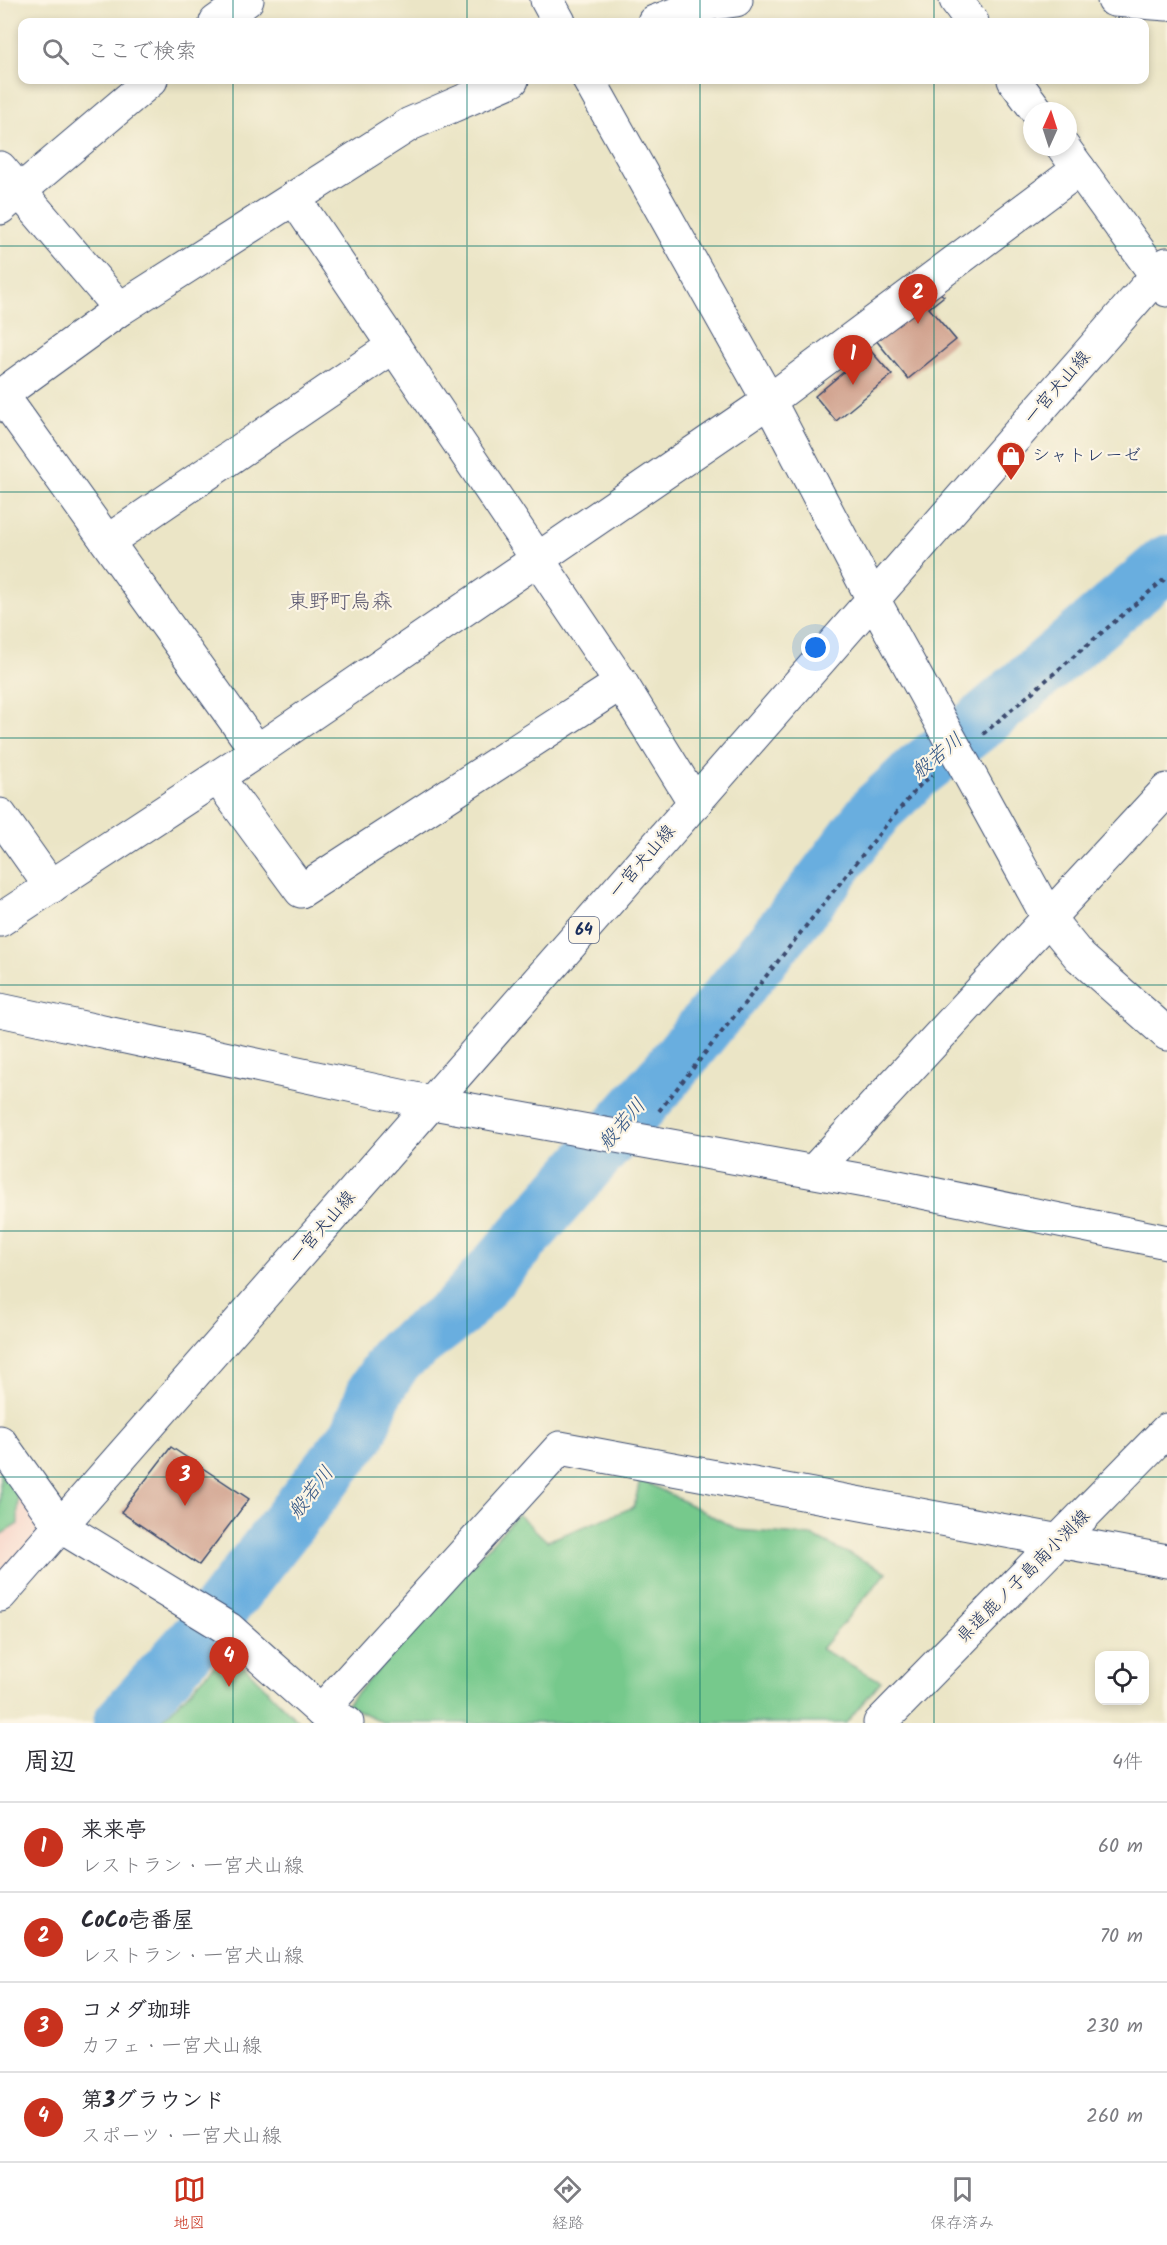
<!DOCTYPE html>
<html lang="ja">
<meta charset="utf-8">
<style>
:root{--surface:#fff;--page:#f7f7f7;--text:#2b2b33;--muted:#7c7c81;--line:#e1e1e2;--accent:#c8321e}
body{margin:0;font-family:Kalam,"Klee One",sans-serif;background:var(--page);color:var(--text)}
.controls{position:absolute;right:18px;bottom:18px;display:grid;overflow:hidden;border-radius:12px;box-shadow:0 3px 9px #0003}
.controls button{width:54px;height:54px;display:grid;place-items:center;padding:0;border:0;border-bottom:2px solid var(--line);background:var(--surface);color:var(--text);font:30px sans-serif}
.compass{position:absolute;left:1023px;top:102px;width:54px;height:54px;border-radius:50%;background:var(--surface);box-shadow:0 3px 9px #0003;rotate:3deg}
.you{position:absolute;left:816px;top:648px;width:21px;height:21px;margin:-15px;border:4px solid #fff;border-radius:50%;background:#1a73e8;box-shadow:0 0 0 9px #1a73e833}
.badge{display:grid;place-items:center;width:39px;height:39px;border-radius:50%;background:var(--accent);color:#fff;font-size:20px;font-weight:700}
.pin{position:absolute;translate:-50% -50px;filter:drop-shadow(0 2px 3px #0008)}
.pin::after{content:'';position:absolute;top:32px;width:21px;height:18px;background:inherit;clip-path:polygon(0 0,100% 0,50% 100%)}
.list{margin:0;padding:0;list-style:none}
h2{display:flex;justify-content:space-between;align-items:center;height:78px;margin:0;padding:0 24px;font-size:26px}
h2 small{font-size:20px;font-weight:400;color:var(--muted)}
.list li{display:grid;grid-template-columns:39px 1fr auto;gap:18px;align-items:center;box-sizing:border-box;height:90px;padding:0 24px;border-top:2px solid var(--line)}
.list b{display:block;font-size:22px;white-space:nowrap}
.list p{margin:0;font-size:20px;white-space:nowrap;color:var(--muted)}
.list em{font-size:20px;font-style:normal;color:var(--muted)}
.icon{flex:none;width:33px;height:33px;fill:none;stroke:currentColor;stroke-width:2;stroke-linecap:round;stroke-linejoin:round}
.map{position:relative;flex:none;width:1167px;height:1723px;overflow:hidden}
.search{position:absolute;background:var(--surface);box-shadow:0 3px 9px #0003;left:18px;right:18px;top:18px;height:66px;display:flex;align-items:center;gap:15px;box-sizing:border-box;padding:0 21px;border-radius:12px;color:var(--muted);font-size:22px}
.sheet{height:438px;background:var(--surface)}
nav{display:flex;justify-content:space-around;align-items:center;box-sizing:border-box;height:84px;border-top:2px solid var(--line);background:var(--surface);font-size:16px;color:var(--muted)}
nav a{display:grid;justify-items:center;gap:3px}
nav .on{color:var(--accent)}
.map>svg:first-child{display:block}
.built{fill:#f7d1c6}
.green{fill:#76c98c;stroke:#487c75;stroke-width:1.5}
.lines{fill:none;stroke-linecap:round;stroke-linejoin:round}
.river{stroke:#69aedf;stroke-width:56}
.building{fill:#d1a38f}
.minor-casing{stroke:#3a4a6e;stroke-width:35}
.tertiary-casing{stroke:#3a4a6e;stroke-width:35}
.secondary-casing{stroke:#3a4a6e;stroke-width:35}
.primary-casing{stroke:#3a4a6e;stroke-width:35}
.path{stroke:#3a4a6e;stroke-width:4;stroke-dasharray:4.5 4.5;stroke-linecap:butt}
.minor{stroke:#fff;stroke-width:33}
.tertiary{stroke:#fff;stroke-width:33}
.secondary{stroke:#fff;stroke-width:33}
.primary{stroke:#fff;stroke-width:33}
.grid{fill:none;stroke:#0f766e;stroke-width:1.5;stroke-opacity:0.55}
.labels{text-anchor:middle;dominant-baseline:central;stroke-width:4.5;stroke-linejoin:round;paint-order:stroke}
.shield{fill:#fcf5e5;stroke:#5e6a86;stroke-width:1.5}
.shield-label{font-size:16px;font-weight:bold;fill:#1b2f5e}
.street-label{font-size:18px;fill:#1b2f5e;stroke:#fcf5e5}
.poi-label{font-size:18px;fill:#1b2f5e;stroke:#fcf5e5;text-anchor:start}
.water-label{font-size:20px;font-style:italic;fill:#325585;stroke:#fcf5e5}
.quarter-label{font-size:21px;fill:#5b586f;stroke:#fcf5e5}
</style>
<div class="map">
<svg width="1167" height="1723" viewBox="0 0 1167 1723">
<rect width="100%" height="100%" fill="#fcf5e5"/>
<filter id="ink" filterUnits="userSpaceOnUse"><feTurbulence type="fractalNoise" baseFrequency=".0167" numOctaves="2"/><feDisplacementMap in="SourceGraphic" scale="12" xChannelSelector="R" yChannelSelector="G"/><feConvolveMatrix kernelMatrix="1 2 1 2 8 2 1 2 1" color-interpolation-filters="sRGB"/></filter>
<filter id="wash" filterUnits="userSpaceOnUse"><feTurbulence type="fractalNoise" baseFrequency=".008" numOctaves="4" result="noise"/><feDisplacementMap in="SourceGraphic" scale="24" xChannelSelector="R" yChannelSelector="G"/><feGaussianBlur stdDeviation="1.35" result="paint"/><feColorMatrix in="noise" values="0 0 0 0 0 0 0 0 0 0 0 0 0 0 0 0 0 1.4 0 .05"/><feComposite in="paint" operator="in"/></filter>
<g filter="url(#wash)">
<rect width="100%" height="100%" fill="#ebe5c6"/>
<polygon class="built" points="0,1454 33,1500 41,1530 0,1580"/>
<g class="green">
<polygon points="0,1466 18,1490 18,1524 0,1535"/>
<polygon points="640,1479 739,1530 812,1536 887,1572 821,1649 881,1681 846,1723 384,1723 346,1705 518,1514 547,1541 634,1507"/>
<polygon points="229,1651 299,1722 301,1723 159,1723"/>
</g>
<g class="lines">
<polyline class="river" points="121,1723 200,1635 359,1433 375,1391 396,1358 458,1311 662,1080 816,890 877,809 917,772 980,723 1167,563"/>
</g>
<g id="blocks">
<g class="building">
<polygon points="935,290 944,296 929,308 956,340 908,379 875,339"/>
<polygon points="870,350 892,375 836,421 815,396"/>
<polygon points="171,1447 249,1499 199,1565 121,1512"/>
</g>
</g>
</g>
<g filter="url(#ink)">
<use href="#blocks" fill-opacity="0" stroke="#3a4a6e" stroke-width="1.5"/>
<g class="lines">
<g class="minor-casing">
<g id="minor">
<polyline points="547,0 559,22"/>
<polyline points="956,0 972,22"/>
<polyline points="216,22 247,0"/>
<polyline points="589,80 769,401 873,599 1049,919 1080,957 1167,1034"/>
<polyline points="1014,80 1037,111"/>
<polyline points="1063,147 1167,290"/>
<polyline points="0,168 120,309"/>
<polyline points="294,198 621,683 695,803"/>
<polyline points="0,208 151,80"/>
<polyline points="2,395 257,751"/>
<polyline points="108,541 394,346"/>
<polyline points="218,778 301,891 621,683"/>
<polyline points="0,815 51,887"/>
<polyline points="0,920 257,751 769,401 1079,169"/>
<polyline points="814,1171 1167,790"/>
<polyline points="0,1442 60,1526 229,1629 321,1711 347,1723"/>
<polyline points="321,1711 560,1448 1167,1561"/>
</g>
</g>
<g class="tertiary-casing">
<g id="tertiary">
<polyline points="1114,0 1167,4"/>
<polyline points="654,22 701,5 736,0"/>
<polyline points="0,396 120,309 410,124 512,80"/>
<polyline points="0,1010 433,1103 898,1187 1167,1242"/>
</g>
</g>
<g class="secondary-casing">
<polyline id="secondary" points="880,1723 1167,1430"/>
</g>
<g class="primary-casing">
<polyline id="primary" points="0,1595 1167,264"/>
</g>
<g class="path">
<polyline points="983,734 1167,577"/>
<polyline points="659,1111 891,819 921,784 933,775"/>
</g>
<use href="#minor" class="minor"/>
<use href="#tertiary" class="tertiary"/>
<use href="#secondary" class="secondary"/>
<use href="#primary" class="primary"/>
</g>
</g>
<path class="grid" d="M233 0V22M467 0V22M700 0V22M934 0V22M233 80V1723M467 80V1723M700 80V1723M934 80V1723M0 246H1167M0 492H1167M0 738H1167M0 985H1167M0 1231H1167M0 1477H1167"/>
<defs>
<g id="shop-pin" transform="scale(1.5)"><path d="M0 17L-7.5 6A9.5 9.5 0 1 1 7.5 6Z" fill="#c8321e" stroke="#fcf5e5"/><path d="M-5-2.5h2.3a2.7 3.5 0 0 1 5.4 0H5L5.5 6h-11ZM-1.5-2.5h3a1.5 2.3 0 0 0-3 0Z" fill="#fff"/></g>
</defs>
<g fill-rule="evenodd">
<use href="#shop-pin" x="1011" y="456"/>
</g>
<g class="labels">
<rect class="shield" x="569" y="917" width="30" height="26" rx="4.5"/>
<g class="shield-label">
<text x="584" y="930">64</text>
</g>
<g class="street-label">
<text transform="translate(1058 388) rotate(-49)">一宮犬山線</text>
<text transform="translate(643 862) rotate(-49)">一宮犬山線</text>
<text transform="translate(323 1228) rotate(-49)">一宮犬山線</text>
<text transform="translate(1024 1577) rotate(-45)">県道鹿ノ子島南小渕線</text>
</g>
<g class="poi-label">
<text x="1032" y="456">シャトレーゼ</text>
</g>
<g class="water-label">
<text transform="translate(938 757) rotate(-40)">般若川</text>
<text transform="translate(623 1125) rotate(-49)">般若川</text>
<text transform="translate(312 1493) rotate(-52)">般若川</text>
</g>
<g class="quarter-label">
<text x="340" y="602">東野町烏森</text>
</g>
</g>
</svg>
<div class="controls">
<button><svg class="icon" aria-label="locate" viewBox="0 0 24 24"><circle cx="12" cy="12" r="6"/><path d="M12 2v4M12 18v4M2 12h4M18 12h4"/></svg></button>
</div>
<svg class="compass" viewBox="-18 -18 36 36"><path d="M0-13l5 13h-10z" fill="#e53935"/><path d="M0 13l5-13h-10z" fill="#7c7c81"/></svg>
<div class="you"></div>
<div class="pin badge" style="left:853px;top:385px">1</div>
<div class="pin badge" style="left:918px;top:324px">2</div>
<div class="pin badge" style="left:185px;top:1506px">3</div>
<div class="pin badge" style="left:229px;top:1687px">4</div>
<div class="search"><svg class="icon" aria-label="search" viewBox="0 0 24 24"><circle cx="10" cy="10" r="6"/><path d="M15 15l6 6"/></svg>ここで検索</div>
</div>
<section class="sheet">
<h2>周辺<small>4件</small></h2>
<ul class="list">
<li><span class="badge">1</span><div><b>来来亭</b><p>レストラン · 一宮犬山線</p></div><em>60 m</em></li>
<li><span class="badge">2</span><div><b>CoCo壱番屋</b><p>レストラン · 一宮犬山線</p></div><em>70 m</em></li>
<li><span class="badge">3</span><div><b>コメダ珈琲</b><p>カフェ · 一宮犬山線</p></div><em>230 m</em></li>
<li><span class="badge">4</span><div><b>第3グラウンド</b><p>スポーツ · 一宮犬山線</p></div><em>260 m</em></li>
</ul>
</section>
<nav>
<a class="on"><svg class="icon" aria-label="map" viewBox="0 0 24 24"><path d="M3 6l6-2 6 2 6-2v14l-6 2-6-2-6 2zM9 4v14M15 6v14"/></svg>地図</a>
<a><svg class="icon" aria-label="directions" viewBox="0 0 24 24"><path d="M12 3l9 9-9 9-9-9zM9 14v-3h6M13 9l2 2-2 2"/></svg>経路</a>
<a><svg class="icon" aria-label="saved" viewBox="0 0 24 24"><path d="M7 4h10v16l-5-4-5 4z"/></svg>保存済み</a>
</nav>
